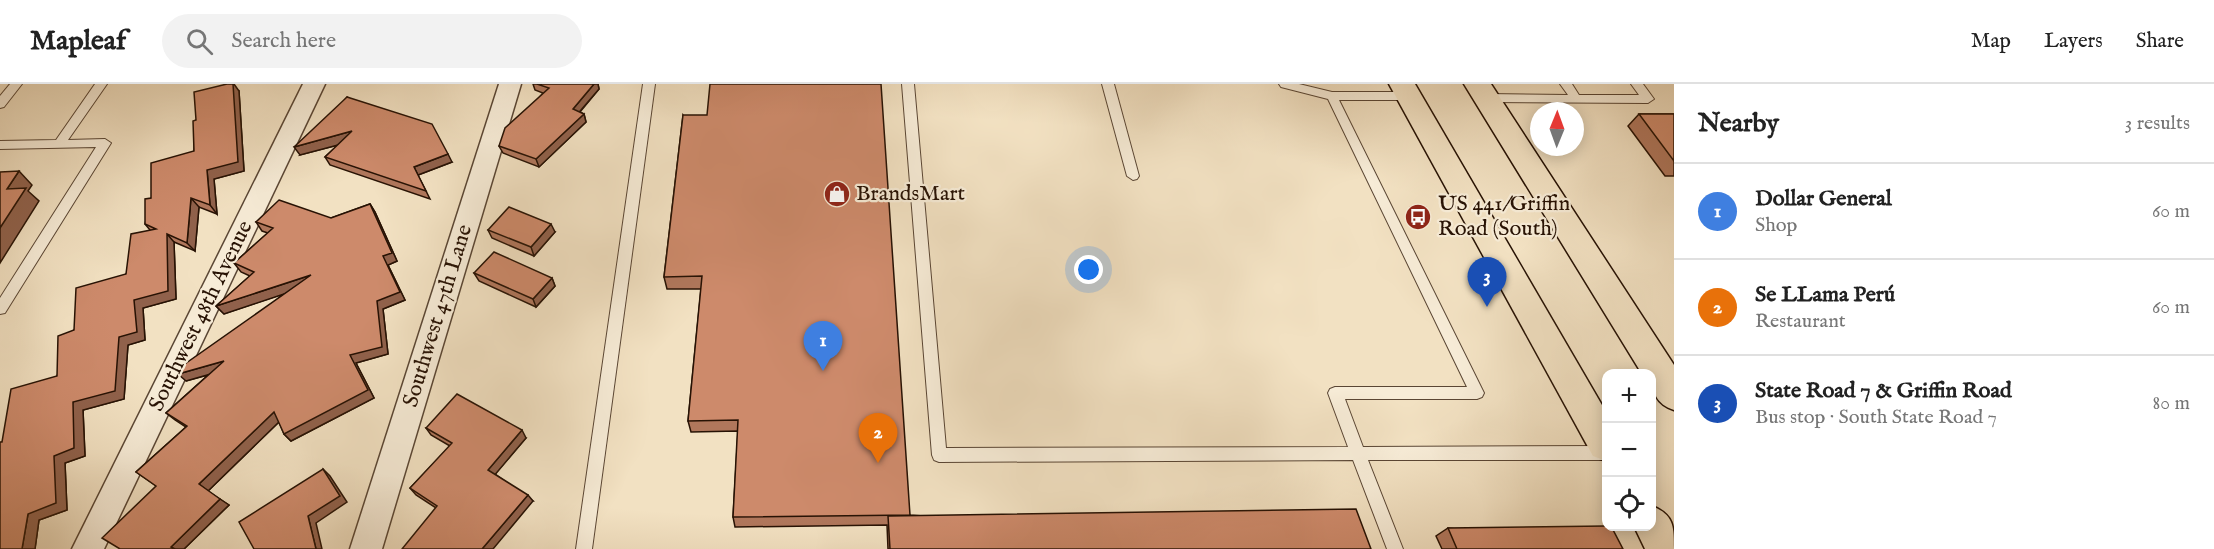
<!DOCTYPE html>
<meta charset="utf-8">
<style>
:root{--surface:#fff;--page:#f2f2f2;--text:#222;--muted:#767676;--line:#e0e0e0;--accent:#111827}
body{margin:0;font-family:"IM FELL English",serif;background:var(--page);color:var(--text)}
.controls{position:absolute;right:18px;bottom:18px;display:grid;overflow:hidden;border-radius:12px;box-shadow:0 3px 15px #0003}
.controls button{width:54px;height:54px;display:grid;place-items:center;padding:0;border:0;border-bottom:2px solid var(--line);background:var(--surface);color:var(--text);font:30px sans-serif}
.compass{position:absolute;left:1530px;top:18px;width:54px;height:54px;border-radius:50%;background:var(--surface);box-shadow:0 3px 15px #0003;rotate:1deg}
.you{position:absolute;left:1089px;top:186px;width:21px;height:21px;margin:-15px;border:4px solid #fff;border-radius:50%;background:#1a73e8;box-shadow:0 0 0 9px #1a73e833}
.badge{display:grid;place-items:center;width:39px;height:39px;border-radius:50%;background:var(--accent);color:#fff;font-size:20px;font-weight:700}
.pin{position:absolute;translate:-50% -50px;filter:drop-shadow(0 2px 3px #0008)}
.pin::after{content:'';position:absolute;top:32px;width:21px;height:18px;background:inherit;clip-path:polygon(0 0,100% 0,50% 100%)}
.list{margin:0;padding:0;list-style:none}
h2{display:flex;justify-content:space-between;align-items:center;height:78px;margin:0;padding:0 24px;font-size:26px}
h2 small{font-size:20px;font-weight:400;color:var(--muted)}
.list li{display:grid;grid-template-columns:39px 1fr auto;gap:18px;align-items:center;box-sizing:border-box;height:96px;padding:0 24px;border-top:2px solid var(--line)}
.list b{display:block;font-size:22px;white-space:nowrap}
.list p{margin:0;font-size:20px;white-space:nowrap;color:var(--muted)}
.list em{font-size:20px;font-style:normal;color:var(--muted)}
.icon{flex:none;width:33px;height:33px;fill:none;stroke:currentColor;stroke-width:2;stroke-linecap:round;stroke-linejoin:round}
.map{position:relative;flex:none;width:1674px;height:465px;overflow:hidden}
header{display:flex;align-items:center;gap:36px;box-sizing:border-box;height:84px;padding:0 30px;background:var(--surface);border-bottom:2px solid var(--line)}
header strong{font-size:28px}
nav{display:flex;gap:33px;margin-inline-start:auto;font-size:21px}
.search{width:420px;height:54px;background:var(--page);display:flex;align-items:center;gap:15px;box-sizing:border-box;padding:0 21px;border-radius:33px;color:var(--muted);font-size:22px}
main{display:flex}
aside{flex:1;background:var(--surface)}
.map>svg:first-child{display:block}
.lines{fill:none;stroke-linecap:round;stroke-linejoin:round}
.service-casing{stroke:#5a4634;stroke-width:2}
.minor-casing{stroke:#5a4634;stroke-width:3}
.primary-casing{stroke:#271204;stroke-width:3}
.service{fill:#f7ecd7;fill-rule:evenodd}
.minor{fill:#f7ecd7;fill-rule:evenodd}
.primary{fill:#f2e1c2;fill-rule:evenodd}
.wall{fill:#b0775c;stroke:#271204;stroke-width:1.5}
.shaded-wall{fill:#90614b;stroke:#271204;stroke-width:1.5}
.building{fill:#cd8a6b;stroke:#271204;stroke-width:1.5}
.labels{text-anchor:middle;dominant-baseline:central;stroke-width:4.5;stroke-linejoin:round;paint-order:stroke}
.poi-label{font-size:22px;fill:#271204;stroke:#f7ecd7;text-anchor:start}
.street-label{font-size:22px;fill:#271204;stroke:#f7ecd7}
</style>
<header>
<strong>Mapleaf</strong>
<div class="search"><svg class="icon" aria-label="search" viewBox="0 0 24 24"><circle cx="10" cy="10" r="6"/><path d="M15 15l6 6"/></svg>Search here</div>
<nav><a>Map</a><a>Layers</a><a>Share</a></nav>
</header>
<main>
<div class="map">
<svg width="1674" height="465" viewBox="0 0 1674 465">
<rect width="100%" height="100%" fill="#f2e1c2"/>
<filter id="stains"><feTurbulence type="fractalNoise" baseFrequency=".00333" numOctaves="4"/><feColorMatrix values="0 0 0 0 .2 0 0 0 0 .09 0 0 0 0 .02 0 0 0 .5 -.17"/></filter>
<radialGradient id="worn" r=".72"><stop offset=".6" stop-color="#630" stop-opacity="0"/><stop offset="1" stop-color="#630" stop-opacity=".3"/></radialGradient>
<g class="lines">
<g class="service-casing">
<g id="service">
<polygon points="10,0 22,0 4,23 0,24 0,12"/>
<polygon points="95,0 107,0 68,56 105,55 111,59 5,229 0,230 0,214 96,63 0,65 0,57 56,56"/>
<polygon points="643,0 655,0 592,465 576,465"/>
<polygon points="902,0 914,0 946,364 1348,363 1328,309 1330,305 1335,303 1467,303 1328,15 1281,3 1279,0 1299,0 1332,8 1409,8 1415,12 1409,16 1339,16 1484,309 1482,313 1477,315 1345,315 1363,363 1606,362 1606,376 1368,376 1403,465 1387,465 1353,376 939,378 934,376 932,371"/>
<polygon points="1102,0 1114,0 1139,92 1137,95 1133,96 1127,92"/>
<polygon points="1560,0 1572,0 1579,11 1639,11 1631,0 1643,0 1654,15 1648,19 1486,18 1480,14 1486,10 1568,11"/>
</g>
</g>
<g class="minor-casing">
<g id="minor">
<polygon points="303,0 325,0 104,465 72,465"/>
<polygon points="499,0 521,0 382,465 350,465"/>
</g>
</g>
<g class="primary-casing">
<g id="primary">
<polygon points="1389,0 1415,0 1606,328 1606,377 1593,372"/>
<path d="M1464 0H1491L1674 281V326C1656 320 1652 308 1652 290H1642Z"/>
<path d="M1652 422C1674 431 1674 442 1674 465H1645L1634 442H1652Z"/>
</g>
</g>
<use href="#service" class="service"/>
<use href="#minor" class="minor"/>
<use href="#primary" class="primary"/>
</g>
<g class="wall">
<polygon points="533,0 598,0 599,5 580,28 584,30 586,38 539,83 503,69 499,62 543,9 535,6"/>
<polygon points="239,7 244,87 214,95 217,130 199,123 195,167 174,158 176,215 143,224 145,256 128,261 124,315 83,326 85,372 65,379 67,426 39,436 35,465 0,465 2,358 57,292 74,246 126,190 150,146 145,140 151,114 194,67 196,36"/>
<polygon points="347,13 452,78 418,91 430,115 330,81 325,73 338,61 300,71"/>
<polygon points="1639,30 1674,30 1674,92 1665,92 1628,42"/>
<polygon points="683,31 910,431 1371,465 888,465 887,441 735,443 733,433 738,347 691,348 688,337 701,205 667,205 664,193"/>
<polygon points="370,120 375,128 397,177 388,181 405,216 383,225 388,270 356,279 374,314 291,357 284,350 279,338 208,407 229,421 184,465 120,465 156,402 136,388 186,343 175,336 166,329 208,291 186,297 283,210 224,230 216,222 250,192 241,188 234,179 268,149 262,147 256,138 331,134"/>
<polygon points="488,146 555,148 534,172 492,154"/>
<polygon points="474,189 552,194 555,202 536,223 479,197"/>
<polygon points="426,344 526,354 495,390 533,417 436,424 416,411 410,404 450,362 431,351"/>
<polygon points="1448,444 1623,465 1442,465 1436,452"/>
</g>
<g class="shaded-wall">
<polygon points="233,0 234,0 239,7 244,87 214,95 217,130 210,121 207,86"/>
<polygon points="594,0 598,0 599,5 575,33 573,25"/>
<polygon points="584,30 586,38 539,83 536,75"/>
<polygon points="352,47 357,56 300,71 294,63"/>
<polygon points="448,70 452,78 418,91 414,83"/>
<polygon points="19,87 32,101 28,107 39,117 0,179 0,144 7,105"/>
<polygon points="191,114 199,123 195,167 187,159"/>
<polygon points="370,120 375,128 397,177 388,181 405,216 383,225 388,270 356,279 374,314 291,357 284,350 350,271 377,217 383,172"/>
<polygon points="551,140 555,148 534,172 531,163"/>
<polygon points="167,150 174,158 176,215 143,224 145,256 128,261 124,315 83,326 85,372 65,379 67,426 39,436 35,465 22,465 28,430 54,372 73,318 119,253 134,216"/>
<polygon points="311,191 317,199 224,230 216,222"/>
<polygon points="552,194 555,202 536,223 533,215"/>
<polygon points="224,277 232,284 186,297 178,290"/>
<polygon points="274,328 282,335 208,407 199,400"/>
<polygon points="522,346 526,354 493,393 488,386"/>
<polygon points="323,385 330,392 347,418 316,439 322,465 316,465 308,432"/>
<polygon points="528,411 533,417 493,465 482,465"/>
<polygon points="220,415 229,421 184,465 174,465 171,463"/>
</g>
<g class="building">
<polygon points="227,0 233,0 238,78 207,86 210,121 191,114 187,159 167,150 168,207 134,216 137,248 119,253 115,307 73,318 74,364 54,372 56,419 28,430 22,465 0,465 0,358 2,358 11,305 57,292 58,252 74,246 76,204 126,190 131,150 156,145 145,140 145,115 151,114 151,79 194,67 193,37 196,36 194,8"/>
<polygon points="537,0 594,0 573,25 584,30 536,75 499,62 505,44 549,4"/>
<polygon points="710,0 881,0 910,431 733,433 738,336 688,337 702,192 664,193 683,31 707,31"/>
<polygon points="347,13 432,40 448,70 414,83 426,107 325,73 352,47 294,63"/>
<polygon points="1639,30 1674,30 1674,77"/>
<polygon points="19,87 7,105 26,104 0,144 0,88"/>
<polygon points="279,116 331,134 370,120 392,169 383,172 400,208 377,217 382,263 350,271 368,306 284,350 274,328 199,400 220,415 171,463 175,465 120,465 102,454 156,402 136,388 187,342 166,329 224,277 178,290 182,282 311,191 216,222 254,188 234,179 273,144 256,138"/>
<polygon points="509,123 551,140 531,163 488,146"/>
<polygon points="494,168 552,194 533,215 474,189"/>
<polygon points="457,310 522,346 488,386 528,411 482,465 402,465 437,422 410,404 452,359 426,344"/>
<polygon points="323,385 340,412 308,432 316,465 254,465 239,438"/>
<polygon points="1356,425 1371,465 890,465 888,432"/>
<polygon points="1606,442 1611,442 1623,465 1457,465 1448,444"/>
</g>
<defs>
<g id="shop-disc" transform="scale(1.35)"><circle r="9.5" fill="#8f2418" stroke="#f7ecd7"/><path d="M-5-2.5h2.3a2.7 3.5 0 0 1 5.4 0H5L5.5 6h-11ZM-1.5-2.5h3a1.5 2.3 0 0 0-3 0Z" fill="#fff"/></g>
<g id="bus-disc" transform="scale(1.35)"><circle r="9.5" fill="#8f2418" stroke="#f7ecd7"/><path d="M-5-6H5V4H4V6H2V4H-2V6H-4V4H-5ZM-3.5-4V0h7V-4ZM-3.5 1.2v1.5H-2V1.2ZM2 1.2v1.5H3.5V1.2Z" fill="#fff"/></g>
</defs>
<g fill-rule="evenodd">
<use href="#shop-disc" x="837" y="110"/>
<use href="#bus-disc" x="1418" y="133"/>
</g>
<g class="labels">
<g class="poi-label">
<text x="856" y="110">BrandsMart</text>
<text x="1438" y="120">US 441/Griffin<tspan x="1438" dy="25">Road (South)</tspan></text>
</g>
<g class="street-label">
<text transform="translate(201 232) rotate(-64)">Southwest 48th Avenue</text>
<text transform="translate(438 232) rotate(-73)">Southwest 47th Lane</text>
</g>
</g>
<rect width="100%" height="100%" filter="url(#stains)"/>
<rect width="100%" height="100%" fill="url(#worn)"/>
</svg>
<div class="controls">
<button>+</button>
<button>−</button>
<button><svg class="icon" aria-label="locate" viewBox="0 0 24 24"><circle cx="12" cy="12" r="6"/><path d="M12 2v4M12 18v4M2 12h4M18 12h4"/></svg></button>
</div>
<svg class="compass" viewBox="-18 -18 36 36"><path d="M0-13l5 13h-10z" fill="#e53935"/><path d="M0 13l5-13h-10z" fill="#767676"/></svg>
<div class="you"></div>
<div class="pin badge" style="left:823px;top:287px;background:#3f7fe0">1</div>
<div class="pin badge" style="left:878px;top:379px;background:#e8710a">2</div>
<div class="pin badge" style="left:1487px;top:223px;background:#1a4fb4">3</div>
</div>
<aside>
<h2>Nearby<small>3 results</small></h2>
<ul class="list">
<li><span class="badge" style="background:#3f7fe0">1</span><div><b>Dollar General</b><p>Shop</p></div><em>60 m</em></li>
<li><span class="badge" style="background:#e8710a">2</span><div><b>Se LLama Perú</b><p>Restaurant</p></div><em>60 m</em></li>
<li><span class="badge" style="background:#1a4fb4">3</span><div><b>State Road 7 &amp; Griffin Road</b><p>Bus stop · South State Road 7</p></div><em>80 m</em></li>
</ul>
</aside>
</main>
